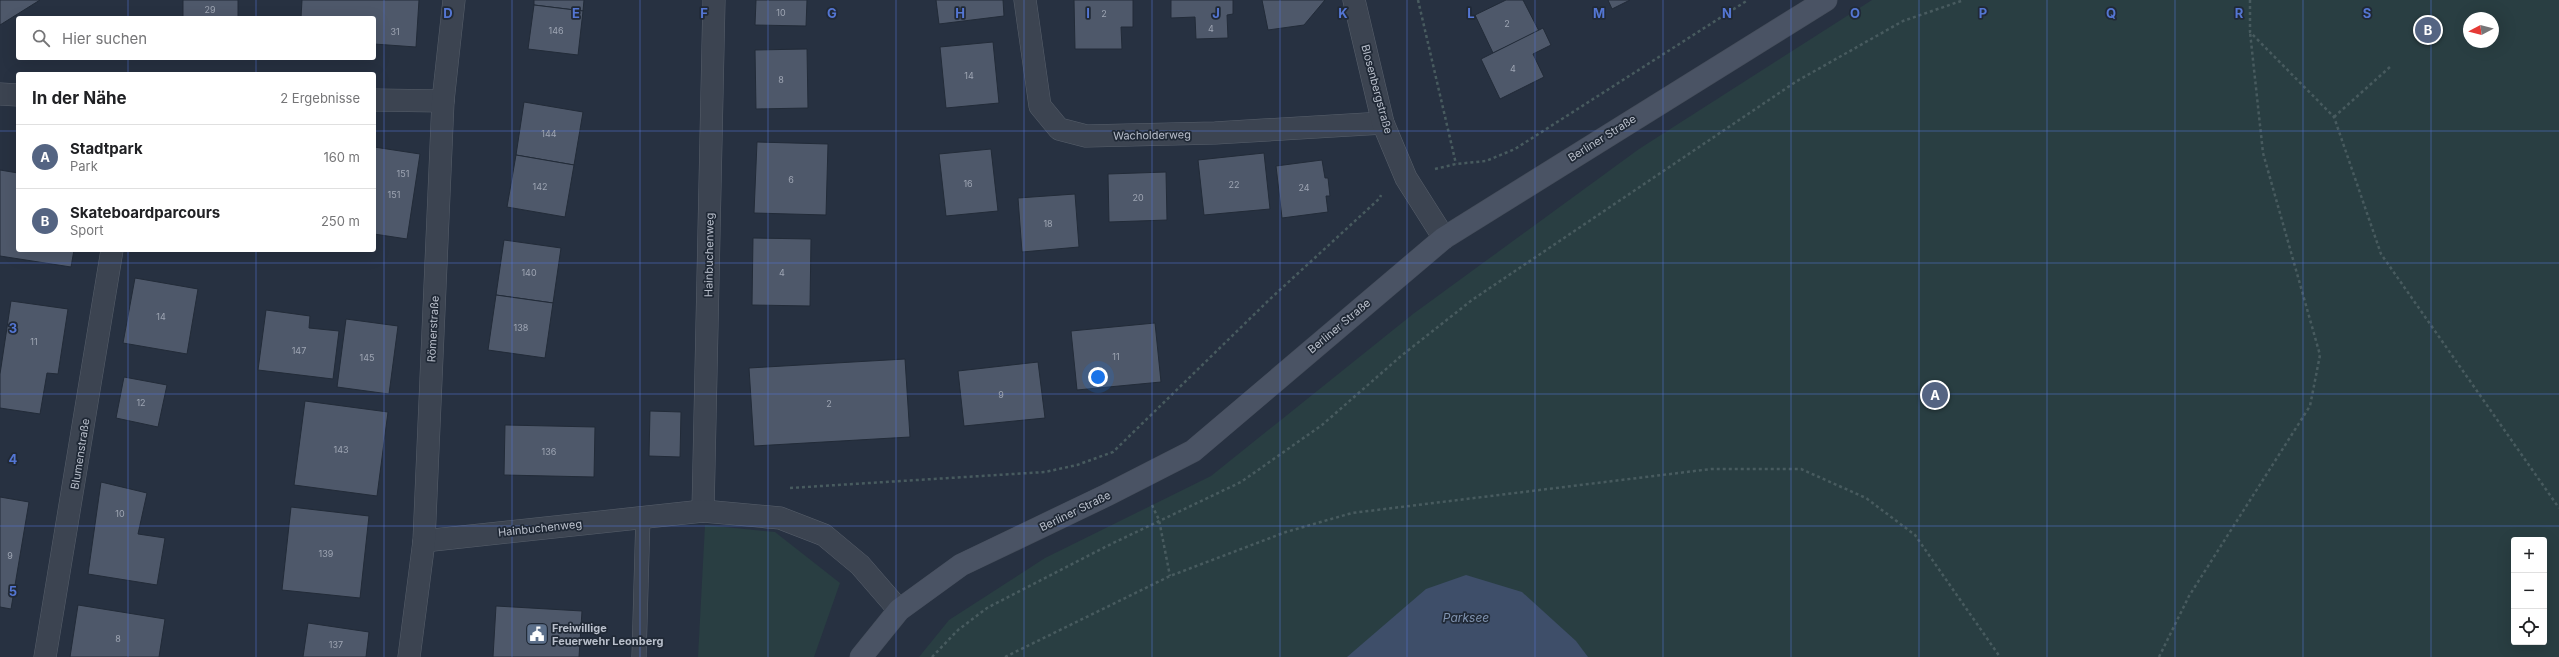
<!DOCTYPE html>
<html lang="de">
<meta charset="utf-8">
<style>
:root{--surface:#fff;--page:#f2f2f2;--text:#202124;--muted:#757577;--line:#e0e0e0;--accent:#546482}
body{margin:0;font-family:Inter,sans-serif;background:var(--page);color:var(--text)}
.controls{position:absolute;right:12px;bottom:12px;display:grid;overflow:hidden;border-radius:4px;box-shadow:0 4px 16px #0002}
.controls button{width:36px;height:36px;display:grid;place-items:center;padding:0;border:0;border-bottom:1px solid var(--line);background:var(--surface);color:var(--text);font:20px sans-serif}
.compass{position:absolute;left:2463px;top:12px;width:36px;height:36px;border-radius:50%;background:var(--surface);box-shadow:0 4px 16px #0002;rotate:263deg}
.you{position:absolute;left:1098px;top:377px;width:14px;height:14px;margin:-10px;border:3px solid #fff;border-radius:50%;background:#1a73e8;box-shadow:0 0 0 6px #1a73e833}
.badge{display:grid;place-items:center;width:26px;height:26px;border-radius:50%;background:var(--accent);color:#fff;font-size:13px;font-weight:700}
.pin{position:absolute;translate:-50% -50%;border:2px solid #fff;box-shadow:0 1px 4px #0006}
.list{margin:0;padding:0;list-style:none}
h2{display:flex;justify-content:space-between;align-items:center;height:52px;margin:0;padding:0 16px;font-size:17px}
h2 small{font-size:13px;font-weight:400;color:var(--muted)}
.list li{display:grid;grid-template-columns:26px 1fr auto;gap:12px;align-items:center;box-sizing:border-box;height:64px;padding:0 16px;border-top:1px solid var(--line)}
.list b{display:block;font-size:15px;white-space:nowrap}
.list p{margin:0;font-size:13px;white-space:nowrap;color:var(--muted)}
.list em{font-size:13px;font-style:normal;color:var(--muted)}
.icon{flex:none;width:22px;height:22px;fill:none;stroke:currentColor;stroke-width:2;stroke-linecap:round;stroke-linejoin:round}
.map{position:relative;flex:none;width:2559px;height:657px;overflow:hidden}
.search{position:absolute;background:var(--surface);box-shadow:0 4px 16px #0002;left:16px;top:16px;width:360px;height:44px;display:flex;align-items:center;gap:10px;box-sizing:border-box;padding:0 14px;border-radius:4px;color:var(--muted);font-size:15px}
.panel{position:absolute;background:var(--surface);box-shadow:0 4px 16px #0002;left:16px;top:72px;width:360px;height:180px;border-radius:4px}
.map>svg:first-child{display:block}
.green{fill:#293e42;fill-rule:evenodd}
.water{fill:#3e4e69}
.building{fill:#4e586a;stroke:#222b38}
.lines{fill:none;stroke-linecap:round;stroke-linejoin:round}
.service-casing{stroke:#575f6b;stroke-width:15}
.minor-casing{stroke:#575f6b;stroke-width:23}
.secondary-casing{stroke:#454d5a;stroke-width:23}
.path{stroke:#485b5f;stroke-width:2.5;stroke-dasharray:3 3;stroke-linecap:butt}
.service{stroke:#3c4451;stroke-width:14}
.minor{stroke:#3c4451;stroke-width:22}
.secondary{stroke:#4a5364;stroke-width:22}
.grid{fill:none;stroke:#5476d3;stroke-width:1;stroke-opacity:0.55}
.labels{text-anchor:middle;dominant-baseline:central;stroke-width:3.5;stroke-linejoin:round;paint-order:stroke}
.number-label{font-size:9px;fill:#9ea5b3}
.street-label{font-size:11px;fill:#b9bfcb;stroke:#202936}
.poi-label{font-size:11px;font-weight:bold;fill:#b9bfcb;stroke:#202936;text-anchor:start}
.water-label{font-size:12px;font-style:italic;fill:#8194b1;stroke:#202936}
.grid-label{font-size:13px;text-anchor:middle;font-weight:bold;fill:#5476d3;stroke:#202936;stroke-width:3.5;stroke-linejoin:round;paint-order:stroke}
</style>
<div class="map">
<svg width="2559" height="657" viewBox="0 0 2559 657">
<rect width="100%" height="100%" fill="#273141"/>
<g class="green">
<path d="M1872 0H2559V657H919L949 620 1045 558 1211 476 1413 314 1639 149ZM2469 18H2493V42H2469ZM2514 540H2544V642H2514Z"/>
<polygon points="705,525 775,532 840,583 814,657 698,657"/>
</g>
<polygon class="water" points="1466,575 1522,592 1576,641 1588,657 1347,657 1426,589"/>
<g class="building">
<polygon points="0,0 40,0 0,25"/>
<rect x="183" y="0" width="55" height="18"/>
<polygon points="302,0 419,0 416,47 374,44 374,18 301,18"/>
<polygon points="534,0 584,0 583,11 534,5"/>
<polygon points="756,0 807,0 806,26 755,25"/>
<polygon points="936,0 1003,0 1004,16 939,24"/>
<polygon points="1074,0 1133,0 1133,27 1121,27 1122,49 1075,49"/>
<polygon points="1171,0 1233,0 1233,14 1227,15 1228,38 1196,39 1195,17 1171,18"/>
<polygon points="1262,0 1325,0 1304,25 1268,30"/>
<polygon points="1506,0 1523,0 1539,31 1493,53 1475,15"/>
<polygon points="1608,0 1630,0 1612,9"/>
<polygon points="534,5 583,11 578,55 528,49"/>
<polygon points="1543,28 1551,45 1533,54 1544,77 1500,99 1481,59"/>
<polygon points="993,42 999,103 946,108 940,47"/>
<polygon points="807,49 808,108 756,109 755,50"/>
<polygon points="524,102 583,112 574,165 516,155"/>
<polygon points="757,142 828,144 826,215 754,213"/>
<polygon points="374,147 420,154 407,239 374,234"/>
<polygon points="991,149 998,211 946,216 939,154"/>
<polygon points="1264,153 1270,209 1204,215 1198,160"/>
<polygon points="516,155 574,165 565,217 507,207"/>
<polygon points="1322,160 1325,178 1328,178 1330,196 1326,196 1328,212 1282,218 1276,166"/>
<polygon points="0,170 18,173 18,250 74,250 71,267 0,256"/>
<polygon points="1166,172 1167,220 1109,222 1108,174"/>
<polygon points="1075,194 1079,247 1022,252 1018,198"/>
<polygon points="753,238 811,239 810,306 752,305"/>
<polygon points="504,240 561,248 553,303 496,295"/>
<polygon points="135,278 198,289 187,354 123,343"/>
<polygon points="496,295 553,303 545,358 488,350"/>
<polygon points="11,301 68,309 58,374 47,373 40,414 0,408 0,374"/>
<polygon points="266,310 310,316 309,328 339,331 333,379 258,370"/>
<polygon points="346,319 398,326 389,394 337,387"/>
<polygon points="1155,323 1161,382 1077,390 1071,331"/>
<polygon points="905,359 910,437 754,446 749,368"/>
<polygon points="1038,362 1045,418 964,426 958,371"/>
<polygon points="124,377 167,385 158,427 116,418"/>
<polygon points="305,401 388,412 377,496 294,485"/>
<polygon points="650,411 681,412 680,457 649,456"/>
<polygon points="505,425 595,427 594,477 504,475"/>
<polygon points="101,482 147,493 138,534 165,538 157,585 88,574"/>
<polygon points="0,497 29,502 11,609 0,607"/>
<polygon points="291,507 369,516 360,598 282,590"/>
<polygon points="78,605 165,619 159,657 70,657"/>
<polygon points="496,606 582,611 579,657 493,657"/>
<polygon points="308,623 369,632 366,657 303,657"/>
</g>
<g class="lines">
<g class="service-casing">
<polyline id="service" points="639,657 643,516"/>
</g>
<g class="minor-casing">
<g id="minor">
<polyline points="1025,0 1040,106 1059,129 1086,136 1215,133 1383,123"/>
<polyline points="1354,0 1383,123 1406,178 1444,238"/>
<polyline points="0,94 18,95"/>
<polyline points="374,100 443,101"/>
<polyline points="703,511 714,0"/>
<polyline points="424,541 703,511 780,518 824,535 860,565 899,610"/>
<polyline points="45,657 112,250"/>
<polyline points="409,657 424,541 443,101 454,0"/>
</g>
</g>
<g class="secondary-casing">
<polyline id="secondary" points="861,657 899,610 961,565 1107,495 1193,451 1444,238 1826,0"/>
</g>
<g class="path">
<polyline points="1418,0 1456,164"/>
<polyline points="2250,0 2250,32 2334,117 2381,254 2559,508"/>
<polyline points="2334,117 2390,67"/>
<polyline points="1435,169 1456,164 1486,161 1515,149 1748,0"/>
<polyline points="790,488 1045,472 1077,465 1113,452 1270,299 1380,198 1381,195"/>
<polyline points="1152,505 1159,520 1170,576"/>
<polyline points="932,657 958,630 987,608 1107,546 1241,482 1322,425 1401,356 1472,300 1797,81 1903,21 1964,0"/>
<polyline points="1005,657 1170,576 1286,532 1352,513 1711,469 1801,469 1866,498 1915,535 2000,657"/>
<polyline points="2159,657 2189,596 2310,406 2320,355 2263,153 2250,32"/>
</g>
<use href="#service" class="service"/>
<use href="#minor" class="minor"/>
<use href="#secondary" class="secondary"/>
</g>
<path class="grid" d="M128 0V18M256 0V18M384 0V657M512 0V657M640 0V657M768 0V657M896 0V657M1024 0V657M1152 0V657M1280 0V657M1407 0V657M1535 0V657M1663 0V657M1791 0V657M1919 0V657M2047 0V657M2175 0V657M2303 0V657M2431 0V657M128 58V74M256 58V74M0 131H18M374 131H2559M128 250V657M256 250V657M0 263H2559M0 394H2559M0 526H2559"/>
<defs>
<g id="civic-square" transform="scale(1.15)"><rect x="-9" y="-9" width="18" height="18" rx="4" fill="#5c6f8a" stroke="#202936"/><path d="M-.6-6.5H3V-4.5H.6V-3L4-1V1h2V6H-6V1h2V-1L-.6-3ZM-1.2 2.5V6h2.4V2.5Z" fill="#fff"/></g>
</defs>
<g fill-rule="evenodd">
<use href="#civic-square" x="537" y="634"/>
</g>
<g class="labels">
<g class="number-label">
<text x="210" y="9">29</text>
<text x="781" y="12">10</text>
<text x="1104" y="13">2</text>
<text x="1507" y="23">2</text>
<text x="1211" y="28">4</text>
<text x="556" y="30">146</text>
<text x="395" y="31">31</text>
<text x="1513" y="68">4</text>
<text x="969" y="75">14</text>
<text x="781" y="79">8</text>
<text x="549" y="133">144</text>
<text x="403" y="173">151</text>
<text x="791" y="179">6</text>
<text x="968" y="183">16</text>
<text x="1234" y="184">22</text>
<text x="540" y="186">142</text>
<text x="1304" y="187">24</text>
<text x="394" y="194">151</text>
<text x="1138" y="197">20</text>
<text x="1048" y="223">18</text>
<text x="529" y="272">140</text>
<text x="782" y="272">4</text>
<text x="161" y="316">14</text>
<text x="521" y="327">138</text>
<text x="34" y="341">11</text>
<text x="299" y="350">147</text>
<text x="1116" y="356">11</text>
<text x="367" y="357">145</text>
<text x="1001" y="394">9</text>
<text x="141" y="402">12</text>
<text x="829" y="403">2</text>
<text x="341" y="449">143</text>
<text x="549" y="451">136</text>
<text x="120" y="513">10</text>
<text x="326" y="553">139</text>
<text x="10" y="555">9</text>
<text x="118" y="638">8</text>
<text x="336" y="644">137</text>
</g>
<g class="street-label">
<text transform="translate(1377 89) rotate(75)">Blosenbergstraße</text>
<text transform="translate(1152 135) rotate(-1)">Wacholderweg</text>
<text transform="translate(1602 138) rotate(-32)">Berliner Straße</text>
<text transform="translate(709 255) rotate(-89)">Hainbuchenweg</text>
<text transform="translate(1339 326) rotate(-40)">Berliner Straße</text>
<text transform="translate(433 329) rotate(-87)">Römerstraße</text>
<text transform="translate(80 454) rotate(-81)">Blumenstraße</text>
<text transform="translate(1075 511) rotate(-26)">Berliner Straße</text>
<text transform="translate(540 528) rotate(-6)">Hainbuchenweg</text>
</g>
<g class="poi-label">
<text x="552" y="628">Freiwillige<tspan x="552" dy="13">Feuerwehr Leonberg</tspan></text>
</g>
<g class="water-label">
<text x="1466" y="617">Parksee</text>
</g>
</g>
<g class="grid-label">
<text x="448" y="18">D</text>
<text x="576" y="18">E</text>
<text x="704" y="18">F</text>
<text x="832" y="18">G</text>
<text x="960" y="18">H</text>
<text x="1088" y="18">I</text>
<text x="1216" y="18">J</text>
<text x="1343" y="18">K</text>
<text x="1471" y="18">L</text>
<text x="1599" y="18">M</text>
<text x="1727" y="18">N</text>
<text x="1855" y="18">O</text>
<text x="1983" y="18">P</text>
<text x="2111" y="18">Q</text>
<text x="2239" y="18">R</text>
<text x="2367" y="18">S</text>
<text x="13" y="333">3</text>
<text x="13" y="464">4</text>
<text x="13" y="596">5</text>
</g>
</svg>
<div class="controls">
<button>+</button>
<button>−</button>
<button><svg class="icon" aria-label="locate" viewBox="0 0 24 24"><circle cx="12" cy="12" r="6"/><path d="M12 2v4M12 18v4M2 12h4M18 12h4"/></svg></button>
</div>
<svg class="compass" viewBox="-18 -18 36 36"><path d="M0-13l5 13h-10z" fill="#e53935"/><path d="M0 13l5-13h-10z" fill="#757577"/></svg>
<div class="you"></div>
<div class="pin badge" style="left:1935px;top:395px">A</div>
<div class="pin badge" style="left:2428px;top:30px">B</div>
<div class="search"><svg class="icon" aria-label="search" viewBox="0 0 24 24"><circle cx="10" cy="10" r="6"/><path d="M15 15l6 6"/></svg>Hier suchen</div>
<section class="panel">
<h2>In der Nähe<small>2 Ergebnisse</small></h2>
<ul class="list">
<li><span class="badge">A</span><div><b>Stadtpark</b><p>Park</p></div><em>160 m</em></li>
<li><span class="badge">B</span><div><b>Skateboardparcours</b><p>Sport</p></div><em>250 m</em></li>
</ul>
</section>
</div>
